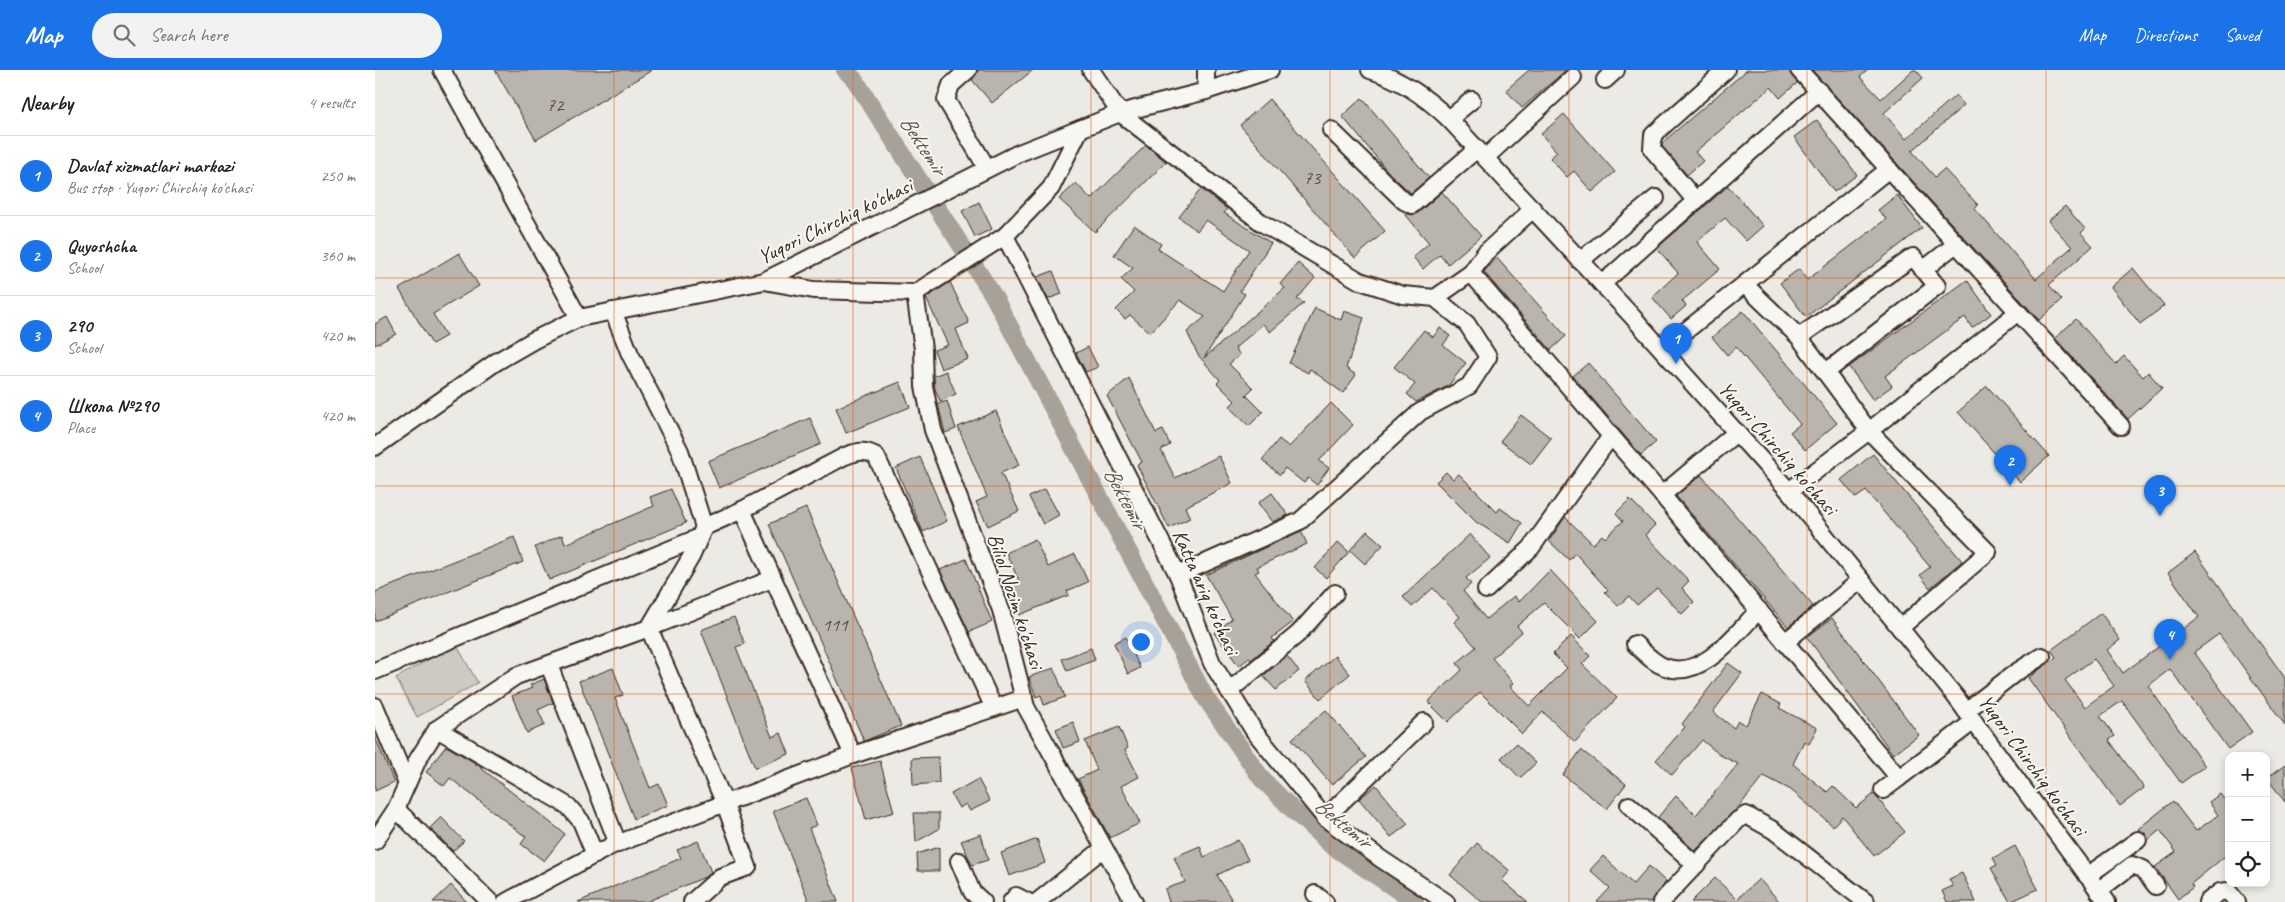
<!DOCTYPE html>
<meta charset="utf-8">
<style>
:root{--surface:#fff;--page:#f2f2f2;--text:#202124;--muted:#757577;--line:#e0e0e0;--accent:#1a73e8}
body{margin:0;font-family:Caveat,sans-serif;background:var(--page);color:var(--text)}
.controls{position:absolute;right:15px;bottom:15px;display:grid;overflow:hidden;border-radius:10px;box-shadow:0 2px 8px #0003}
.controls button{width:45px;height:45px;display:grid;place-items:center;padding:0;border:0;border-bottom:1px solid var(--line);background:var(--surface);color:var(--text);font:25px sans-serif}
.you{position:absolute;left:765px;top:571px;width:18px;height:18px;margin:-12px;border:4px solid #fff;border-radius:50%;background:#1a73e8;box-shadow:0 0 0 8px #1a73e833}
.badge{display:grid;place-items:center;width:32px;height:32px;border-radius:50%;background:var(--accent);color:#fff;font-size:16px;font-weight:700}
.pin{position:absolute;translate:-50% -41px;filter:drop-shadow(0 1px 2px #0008)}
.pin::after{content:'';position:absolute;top:26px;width:18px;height:15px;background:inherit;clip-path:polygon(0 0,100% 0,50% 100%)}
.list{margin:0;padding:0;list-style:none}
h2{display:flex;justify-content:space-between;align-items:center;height:65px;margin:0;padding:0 20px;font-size:21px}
h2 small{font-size:16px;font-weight:400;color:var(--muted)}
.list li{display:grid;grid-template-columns:32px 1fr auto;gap:15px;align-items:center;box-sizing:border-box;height:80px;padding:0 20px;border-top:1px solid var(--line)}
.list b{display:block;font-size:19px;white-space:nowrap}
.list p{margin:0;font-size:16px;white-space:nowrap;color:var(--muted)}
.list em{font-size:16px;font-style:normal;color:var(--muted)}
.icon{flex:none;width:28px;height:28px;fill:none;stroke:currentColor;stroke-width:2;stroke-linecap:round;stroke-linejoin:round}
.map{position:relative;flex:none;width:1910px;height:832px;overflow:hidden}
header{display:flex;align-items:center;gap:30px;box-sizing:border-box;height:70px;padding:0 25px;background:var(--accent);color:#fff}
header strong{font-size:24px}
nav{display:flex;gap:28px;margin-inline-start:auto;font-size:18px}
.search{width:350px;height:45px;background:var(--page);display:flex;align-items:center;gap:12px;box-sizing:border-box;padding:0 18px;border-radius:28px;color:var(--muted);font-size:19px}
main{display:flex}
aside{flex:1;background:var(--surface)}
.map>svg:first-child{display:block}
.green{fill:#cdcac4;stroke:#847a71}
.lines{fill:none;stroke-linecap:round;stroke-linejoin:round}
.canal{stroke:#a8a198;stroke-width:18}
.building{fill:#bab4ae;stroke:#3b2a1e;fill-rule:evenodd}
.minor-casing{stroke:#3b2a1e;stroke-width:20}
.minor{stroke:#f6f6f2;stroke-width:16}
.grid{fill:none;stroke:#df570d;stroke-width:1;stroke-opacity:0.55}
.labels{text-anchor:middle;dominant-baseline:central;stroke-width:4;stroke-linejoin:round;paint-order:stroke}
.number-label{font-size:19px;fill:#5b4c42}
.street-label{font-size:21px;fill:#3b2a1e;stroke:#f6f6f2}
.water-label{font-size:22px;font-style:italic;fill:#615449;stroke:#f6f6f2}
</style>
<header>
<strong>Map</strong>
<div class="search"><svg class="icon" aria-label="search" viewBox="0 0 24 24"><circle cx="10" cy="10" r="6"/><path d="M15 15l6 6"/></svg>Search here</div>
<nav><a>Map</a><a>Directions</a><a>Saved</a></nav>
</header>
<main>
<aside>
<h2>Nearby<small>4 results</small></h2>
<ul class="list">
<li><span class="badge">1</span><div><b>Davlat xizmatlari markazi</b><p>Bus stop · Yuqori Chirchiq ko'chasi</p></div><em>250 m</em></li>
<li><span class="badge">2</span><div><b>Quyoshcha</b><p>School</p></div><em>360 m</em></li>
<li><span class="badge">3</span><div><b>290</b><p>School</p></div><em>420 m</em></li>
<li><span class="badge">4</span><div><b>Школа №290</b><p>Place</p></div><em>420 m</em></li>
</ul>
</aside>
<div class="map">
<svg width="1910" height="832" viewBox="0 0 1910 832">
<rect width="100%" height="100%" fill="#ebeae5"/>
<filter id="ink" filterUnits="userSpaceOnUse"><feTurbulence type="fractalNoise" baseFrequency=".02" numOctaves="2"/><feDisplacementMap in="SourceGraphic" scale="10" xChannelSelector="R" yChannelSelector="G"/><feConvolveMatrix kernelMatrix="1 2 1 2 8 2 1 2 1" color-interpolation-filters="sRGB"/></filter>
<g filter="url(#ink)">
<polygon class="green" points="81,574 103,613 42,647 21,608"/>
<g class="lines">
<polyline class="canal" points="470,0 480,10 618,225 830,627 887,709 920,742 956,775 1040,832"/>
</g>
<g class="building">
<polygon points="120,0 277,0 161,70"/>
<polygon points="603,0 658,0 617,33 597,10"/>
<polygon points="1154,0 1191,0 1147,38 1131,20"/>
<polygon points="1372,0 1414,0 1422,13 1405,28 1396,17 1320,82 1328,91 1312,105 1287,76 1288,72"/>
<polygon points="1437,0 1493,0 1485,7 1506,29 1538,0 1541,0 1548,8 1509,43 1531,69 1581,25 1589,35 1537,81 1560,107 1569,99 1603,135 1600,139 1661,209 1697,177 1673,151 1690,136 1710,159 1706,163 1718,176 1674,215 1687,230 1664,250"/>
<polygon points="987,28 1054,108 1036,123 1015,104 967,46"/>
<polygon points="894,29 1010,161 980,188 865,55"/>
<polygon points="1189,44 1240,102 1217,122 1199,101 1192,107 1175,88 1182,82 1166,64"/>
<polygon points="1442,50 1482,105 1459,122 1419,67"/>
<polygon points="771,75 791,92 720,162 684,129 701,113 716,129"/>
<polygon points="1353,116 1388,156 1371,171 1350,148 1322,172 1345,199 1307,231 1311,236 1296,249 1277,227 1303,203 1282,178"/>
<polygon points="826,119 852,139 849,143 896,173 865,221 870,224 829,288 910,218 905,214 923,193 940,208 922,229 929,233 895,262 888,254 860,278 865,285 854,294 878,318 871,325 888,342 874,356 854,337 860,331 842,313 845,310 823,285 812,262 830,247 805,230 775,263 755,245 750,249 741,240 759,222 746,209 758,198 739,185 759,155 786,174 783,179 848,221 874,180 831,150 822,161 804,147"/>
<polygon points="1067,122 1106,166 1073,194 1065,184 1048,199 1038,187 1054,173 1030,144 1043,143"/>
<polygon points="1522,125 1547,158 1431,247 1405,213 1424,199 1432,210 1511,149 1503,140"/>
<polygon points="604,132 617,159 600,167 587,141"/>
<polygon points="84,183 104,216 58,244 71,266 57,274 24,219"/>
<polygon points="1121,187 1191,266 1176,280 1109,202"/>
<polygon points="1758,198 1789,236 1765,254 1736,217"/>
<polygon points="678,201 687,224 673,229 662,207"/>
<polygon points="1592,210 1616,244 1597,258 1590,247 1510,306 1517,316 1498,330 1474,297"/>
<polygon points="575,212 594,253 581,259 593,289 566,299 559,280 573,275 551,228"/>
<polygon points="940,238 966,250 969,241 989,248 971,298 981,305 968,323 935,299 933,303 914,293"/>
<polygon points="1368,241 1462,353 1430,380 1415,362 1425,354 1361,277 1352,285 1337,267"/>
<polygon points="12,247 21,264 0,275 0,254"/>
<polygon points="1701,249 1741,294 1749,286 1768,307 1773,302 1787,318 1753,349 1680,268"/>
<polygon points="1065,258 1075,266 1068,275 1091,293 1073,316 1041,332 1032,324 1040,314 1019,297 1049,260 1058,267"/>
<polygon points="713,277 723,297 711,302 701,283"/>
<polygon points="1213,293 1281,372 1266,385 1198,306"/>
<polygon points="571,301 581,324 565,331 560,319 559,306"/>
<polygon points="754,308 781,363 788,360 795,375 786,380 800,408 844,386 857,413 810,437 815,448 794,458 762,395 767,392 732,326"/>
<polygon points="525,312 535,337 471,363 461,338"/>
<polygon points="1612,316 1674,386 1645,412 1583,342"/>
<polygon points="572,331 581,359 570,363 563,334"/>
<polygon points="956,333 978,355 944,391 954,398 942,415 933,408 929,413 910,398 905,405 887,390 904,369 914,377"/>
<polygon points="621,341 644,395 626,403 644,441 613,456 601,432 612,427 583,357"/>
<polygon points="1146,345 1176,368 1156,394 1125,371"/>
<polygon points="435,348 446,374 344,418 333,391"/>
<polygon points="1498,384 1587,491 1555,518 1545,505 1555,497 1491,421 1481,428 1466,410"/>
<polygon points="545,387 572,451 548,462 521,398"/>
<polygon points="1071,402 1078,409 1084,404 1122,442 1125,438 1147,453 1135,473 1101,452 1061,412"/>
<polygon points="1326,405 1438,536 1413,557 1301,426"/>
<polygon points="296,419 311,453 174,510 160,477 187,465 190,474 279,436 275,427"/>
<polygon points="670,419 684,445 668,454 654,427"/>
<polygon points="897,423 913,445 897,452 883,433"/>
<polygon points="1255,429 1280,455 1270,465 1314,511 1307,518 1319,532 1307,544 1282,518 1262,535 1254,526 1243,536 1230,522 1233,520 1200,483 1194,490 1174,471 1190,447 1218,474 1227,465 1230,468 1248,451 1241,443"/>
<polygon points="431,438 526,656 489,671 394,454"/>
<polygon points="926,461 932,474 882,497 884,501 880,503 918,552 897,568 899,571 876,590 874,588 864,596 839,563 857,549 831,505"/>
<polygon points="992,461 1008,475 990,494 975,480"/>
<polygon points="1095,464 1115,488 1091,508 1096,514 1088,521 1111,549 1139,526 1144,532 1175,500 1223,551 1205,569 1169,533 1142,556 1147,562 1117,588 1138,613 1135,616 1154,636 1192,598 1178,584 1196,566 1215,586 1207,594 1242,628 1200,672 1168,642 1147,664 1105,622 1073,652 1053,632 1087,600 1082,593 1101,577 1079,552 1085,547 1058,518 1037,537 1028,527"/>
<polygon points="139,467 148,492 0,551 0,522"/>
<polygon points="660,469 673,497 700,484 713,512 692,521 694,525 644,545 635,517 645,513 631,483"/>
<polygon points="963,472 974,482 951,508 940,498"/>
<path d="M1820 482 1910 608V655L1844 564 1819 582 1877 662 1853 679 1795 599 1773 616 1830 696 1806 713 1747 631 1725 646 1740 666 1734 670 1769 718 1745 736 1653 608 1681 587 1676 580 1726 543 1745 570 1732 580 1748 603 1824 547 1793 503ZM1719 589 1739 616 1710 637 1690 610Z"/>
<polygon points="591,489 617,552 594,562 565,500"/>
<polygon points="359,547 370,574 361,577 397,667 406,663 414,684 380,698 326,560"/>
<polygon points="1457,548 1544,665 1518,684 1432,567"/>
<polygon points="751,567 765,598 753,604 739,573"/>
<polygon points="716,578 720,590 692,601 687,589"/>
<polygon points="912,586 924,601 901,620 888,606"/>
<polygon points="960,586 975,604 945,629 930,611"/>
<polygon points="1353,593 1367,603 1338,642 1359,658 1363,651 1371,655 1387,624 1406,634 1404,638 1442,658 1434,674 1429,671 1418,694 1452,722 1458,716 1481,738 1499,724 1530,762 1499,786 1467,746 1458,756 1416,720 1389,706 1362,739 1320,781 1283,747 1301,726 1321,745 1363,694 1345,685 1327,670 1297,705 1281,690 1310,657 1307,654"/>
<polygon points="238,598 248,625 240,628 275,718 284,714 293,735 259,749 204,611"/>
<polygon points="679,598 690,627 669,635 666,625 661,627 654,607"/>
<polygon points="169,609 178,633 163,640 170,655 152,663 137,626 157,618 155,615"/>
<polygon points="951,640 991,687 957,715 917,669"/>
<polygon points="698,652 705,672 688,678 681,659"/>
<polygon points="744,657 753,678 750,680 764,707 746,716 765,753 735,768 703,709 722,700 710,671"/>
<polygon points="0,667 19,712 0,721"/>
<polygon points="1141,674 1161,693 1145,708 1126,688"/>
<polygon points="71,676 97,691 190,764 169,791 146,774 151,767 75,708 69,716 51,702"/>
<polygon points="1206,680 1251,714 1232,739 1188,705"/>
<polygon points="563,687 564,713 538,715 537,688"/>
<polygon points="505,691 519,742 491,750 477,698"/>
<polygon points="1910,695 1910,732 1892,708"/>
<polygon points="603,709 615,731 595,741 591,734 584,738 576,724"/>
<polygon points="1001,715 1033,754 1016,767 984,729"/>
<polygon points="1845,724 1854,736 1854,783 1816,814 1818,817 1803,829 1780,797 1801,782 1785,760 1773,770 1771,764 1763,759 1798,731 1821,761 1843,745 1834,732"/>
<polygon points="431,728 442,755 434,758 463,832 434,832 398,741"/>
<polygon points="539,743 564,743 564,759 541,772"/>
<polygon points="66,747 89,771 78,781 55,758"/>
<polygon points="606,764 613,790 597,795 586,771"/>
<polygon points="662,769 670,793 634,806 626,783"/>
<polygon points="863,770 873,790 842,805 858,832 794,832 790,819 810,812 799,787 825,776 829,787"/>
<polygon points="323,771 336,802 330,807 271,832 203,832 306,788 302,780"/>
<polygon points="1102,773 1135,801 1127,810 1153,832 1107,832 1075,805"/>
<polygon points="1640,776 1663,819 1635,832 1616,798 1622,795 1618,788"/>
<polygon points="564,777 564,801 543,801 542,784"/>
<polygon points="1228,786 1258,814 1274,796 1291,812 1275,832 1222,832 1235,818 1215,800"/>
<polygon points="1587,803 1601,832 1572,832 1567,821 1578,816 1574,809"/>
<polygon points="1340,808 1362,829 1384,809 1405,832 1316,832"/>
<polygon points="76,815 92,832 58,832"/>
</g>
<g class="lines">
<g class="minor-casing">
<g id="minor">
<polyline points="67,0 204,248"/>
<polyline points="593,0 576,15 571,30 612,98"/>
<polyline points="716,0 745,43 887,153 985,211 1028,225 1060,228 1092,254 1113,287 1094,316 1045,342 925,451 803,505"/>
<path d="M995 0C1026 9 1051 27 1074 49L1255 244 1414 421 1580 626 1732 832"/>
<polyline points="1424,0 1746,356"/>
<polyline points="1230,10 1241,0"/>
<polyline points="831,21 831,0"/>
<polyline points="1074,49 1097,30"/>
<polyline points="956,60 1029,131 1037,135 1102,79"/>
<polyline points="1110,88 1198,7"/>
<polyline points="1321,131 1277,79 1278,65 1351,0"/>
<polyline points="630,166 803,505 837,593 879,661 950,748 1006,789 1071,832"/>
<polyline points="1205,191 1281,128"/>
<polyline points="1548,200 1581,174"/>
<polyline points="1096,203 1287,425 1524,708 1599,651"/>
<polyline points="389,211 439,220 540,223 630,166 676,118 705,59"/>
<polyline points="1227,214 1444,21"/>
<polyline points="1370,215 1424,267 1494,361 1414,421"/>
<polyline points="540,223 548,279 549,316 558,360 626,540 651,637 759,832"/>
<polyline points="1060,228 1096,203 1110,183 1158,139"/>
<polyline points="238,241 255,284 305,381 329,457"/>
<polyline points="1424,267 1538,187 1562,216 1451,302"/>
<polyline points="1288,279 1514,99"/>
<polyline points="0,377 121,292 159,270 204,248 389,211 644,83 745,43 831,21 895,0"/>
<polyline points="1287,425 1362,362"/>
<path d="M367 440 470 386C482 382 489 379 501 386L619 638"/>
<polyline points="1111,520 1156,478 1236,366"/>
<polyline points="1525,558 1613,482 1494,361 1643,242"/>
<polyline points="1410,572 1486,510"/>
<path d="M1260 574C1269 582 1278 593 1290 597 1327 611 1361 563 1384 540"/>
<polyline points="174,595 243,774"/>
<polyline points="0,601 325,467"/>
<polyline points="854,621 923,564 960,523"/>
<polyline points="0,636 32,714"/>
<polyline points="1591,641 1640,603 1667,586"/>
<polyline points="62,659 193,736 206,751 220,785"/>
<polyline points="1508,720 1524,708"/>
<polyline points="1254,735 1321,795"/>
<polyline points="21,739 115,832"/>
<polyline points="950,748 1049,652"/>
<polyline points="0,771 21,739 43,689 62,659 141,606 274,558 316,487 329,457 367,440 478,685"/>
<polyline points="584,791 597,822 608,832"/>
<polyline points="1712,806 1763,770"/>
<polyline points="1723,821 1757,795 1768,799 1781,816"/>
<polyline points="940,824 950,832"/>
<polyline points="131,832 236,776 478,685 649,628"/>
<polyline points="317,832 345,807 373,797 350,734 274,558 397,509"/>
<polyline points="636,832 641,826 653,832"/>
<polyline points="662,832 729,778"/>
<polyline points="1286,832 1363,750 1371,745 1398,760 1491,832"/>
<polyline points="1832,832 1845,822 1853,821 1862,832"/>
</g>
</g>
<use href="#minor" class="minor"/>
</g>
</g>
<path class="grid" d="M239 0V832M478 0V832M716 0V832M955 0V832M1194 0V832M1432 0V832M1671 0V832M0 208H1910M0 416H1910M0 624H1910"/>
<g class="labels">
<g class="number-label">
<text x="180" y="35">72</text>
<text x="937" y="108">73</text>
<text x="460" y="555">111</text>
</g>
<g class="street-label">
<text transform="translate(460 151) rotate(-26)">Yuqori Chirchiq ko'chasi</text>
<text transform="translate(1403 378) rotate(49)">Yuqori Chirchiq ko'chasi</text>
<text transform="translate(831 522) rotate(66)">Katta ariq ko'chasi</text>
<text transform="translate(641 531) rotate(72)">Biliol Nozim ko'chasi</text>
<text transform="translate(1658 695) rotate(54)">Yuqori Chirchiq ko'chasi</text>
</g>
<g class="water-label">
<text transform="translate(548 75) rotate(57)">Bektemir</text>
<text transform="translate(750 428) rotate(62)">Bektemir</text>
<text transform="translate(968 753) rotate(39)">Bektemir</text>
</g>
</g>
</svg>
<div class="controls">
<button>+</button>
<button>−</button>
<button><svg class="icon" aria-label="locate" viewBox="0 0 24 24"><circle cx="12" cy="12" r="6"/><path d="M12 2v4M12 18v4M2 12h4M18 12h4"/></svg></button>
</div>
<div class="you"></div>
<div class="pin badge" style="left:1301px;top:294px">1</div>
<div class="pin badge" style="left:1635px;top:416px">2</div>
<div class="pin badge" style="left:1785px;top:446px">3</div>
<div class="pin badge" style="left:1795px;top:590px">4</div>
</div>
</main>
